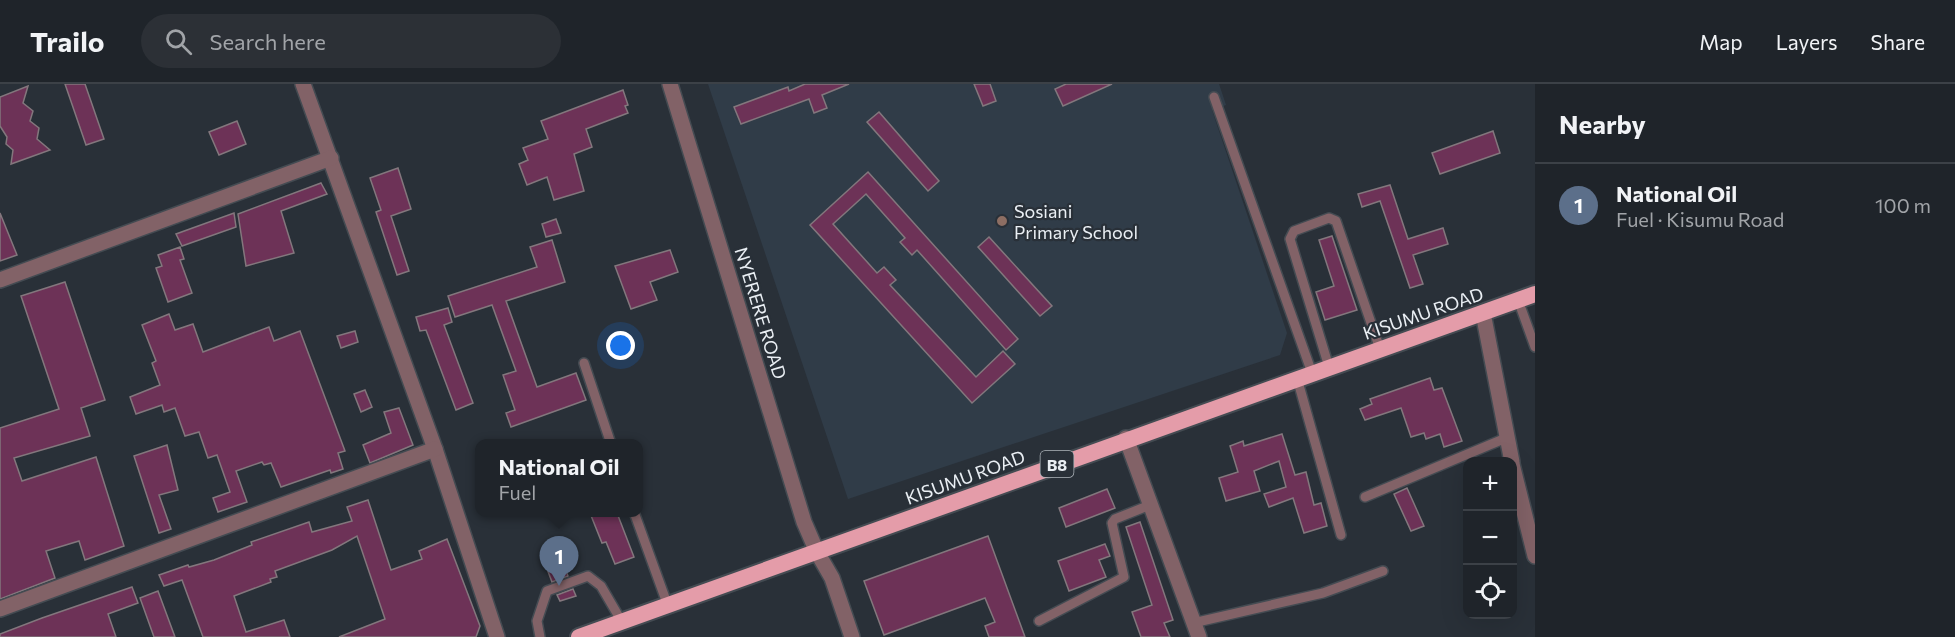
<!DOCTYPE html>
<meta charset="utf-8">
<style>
:root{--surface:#1f242a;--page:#2c3036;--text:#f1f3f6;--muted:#a1a4a8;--line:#3c4147;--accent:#d93025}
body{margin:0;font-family:Commissioner,sans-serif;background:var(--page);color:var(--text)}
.controls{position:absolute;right:18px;bottom:18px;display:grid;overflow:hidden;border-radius:12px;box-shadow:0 6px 24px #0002}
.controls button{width:54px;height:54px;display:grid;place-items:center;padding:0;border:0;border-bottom:2px solid var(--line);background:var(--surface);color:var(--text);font:30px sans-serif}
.you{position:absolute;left:621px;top:262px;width:21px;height:21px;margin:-15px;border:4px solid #fff;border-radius:50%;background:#1a73e8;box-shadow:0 0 0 9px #1a73e833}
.badge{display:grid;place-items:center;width:39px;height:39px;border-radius:50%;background:var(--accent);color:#fff;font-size:20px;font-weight:700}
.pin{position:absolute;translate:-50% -50px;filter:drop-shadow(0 2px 3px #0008)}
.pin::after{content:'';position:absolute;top:32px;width:21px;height:18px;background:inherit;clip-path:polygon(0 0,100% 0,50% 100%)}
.popup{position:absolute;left:475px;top:355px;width:168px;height:78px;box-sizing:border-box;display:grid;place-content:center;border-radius:12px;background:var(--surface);filter:drop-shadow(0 2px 4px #0005);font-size:20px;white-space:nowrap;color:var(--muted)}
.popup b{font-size:22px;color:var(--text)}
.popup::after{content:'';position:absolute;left:50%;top:100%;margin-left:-12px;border:12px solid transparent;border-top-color:var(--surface)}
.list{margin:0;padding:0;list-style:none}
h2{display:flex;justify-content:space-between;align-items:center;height:78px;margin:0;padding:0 24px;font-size:26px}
h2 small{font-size:20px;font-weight:400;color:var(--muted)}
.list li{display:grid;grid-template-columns:39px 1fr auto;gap:18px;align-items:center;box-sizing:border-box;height:84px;padding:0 24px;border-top:2px solid var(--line)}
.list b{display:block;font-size:22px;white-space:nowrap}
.list p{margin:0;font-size:20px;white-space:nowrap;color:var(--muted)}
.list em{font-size:20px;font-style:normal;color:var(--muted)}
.icon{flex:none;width:33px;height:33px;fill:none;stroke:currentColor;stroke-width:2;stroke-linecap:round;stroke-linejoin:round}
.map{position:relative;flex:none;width:1535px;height:553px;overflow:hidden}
header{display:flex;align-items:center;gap:36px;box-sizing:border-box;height:84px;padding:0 30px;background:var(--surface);border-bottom:2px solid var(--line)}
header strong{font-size:28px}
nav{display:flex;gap:33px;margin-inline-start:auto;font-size:21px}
.search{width:420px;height:54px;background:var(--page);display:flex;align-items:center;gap:15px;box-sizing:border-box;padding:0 21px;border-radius:33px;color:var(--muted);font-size:22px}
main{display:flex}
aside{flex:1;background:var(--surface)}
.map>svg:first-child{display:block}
.built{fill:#303c48}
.building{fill:#6d3257;stroke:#83777d;stroke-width:1.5}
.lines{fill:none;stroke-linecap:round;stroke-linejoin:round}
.service-casing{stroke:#444b52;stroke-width:12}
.minor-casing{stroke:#444b52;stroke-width:18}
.trunk-casing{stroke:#444b52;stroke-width:20}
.service{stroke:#826267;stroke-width:9}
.minor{stroke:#826267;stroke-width:15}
.trunk{stroke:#e49ca9;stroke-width:16}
.education-dot{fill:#8d6e63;stroke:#293038;stroke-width:2}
.labels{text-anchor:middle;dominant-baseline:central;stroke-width:4.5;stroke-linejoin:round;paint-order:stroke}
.shield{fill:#293038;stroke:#b0b6bc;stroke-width:1.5}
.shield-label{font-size:16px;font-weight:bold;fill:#eaeff4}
.poi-label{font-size:18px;fill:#eaeff4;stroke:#293038;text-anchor:start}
.street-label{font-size:18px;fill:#eaeff4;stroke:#293038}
</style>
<header>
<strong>Trailo</strong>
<div class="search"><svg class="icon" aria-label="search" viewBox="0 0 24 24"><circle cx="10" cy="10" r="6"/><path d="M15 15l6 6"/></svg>Search here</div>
<nav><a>Map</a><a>Layers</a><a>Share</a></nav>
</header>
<main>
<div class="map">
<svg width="1535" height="553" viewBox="0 0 1535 553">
<rect width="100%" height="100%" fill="#293038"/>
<polygon class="built" points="708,0 1219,0 1226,21 1212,26 1287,249 1280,271 848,415"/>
<g class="building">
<polygon points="65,0 85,0 104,55 86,61"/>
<polygon points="805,0 849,0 822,11 827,24 814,29 809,15 741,40 734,23 788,3 789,7"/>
<polygon points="974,0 990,0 996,17 983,22"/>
<polygon points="1066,0 1112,0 1063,22 1055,5"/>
<polygon points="28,2 23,19 33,27 30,37 39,44 37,55 50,66 11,80 13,66 6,60 7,53 0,42 0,13"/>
<polygon points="623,6 628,21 625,22 628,29 586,45 592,63 574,70 584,107 554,116 547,93 527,101 519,80 528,76 523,64 548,55 541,37"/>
<polygon points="879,28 939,97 928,107 867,38"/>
<polygon points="237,37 246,60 219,71 209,48"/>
<polygon points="1493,47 1500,69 1440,90 1432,69"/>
<polygon points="398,84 411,125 391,132 409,187 397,191 376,128 381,126 370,94"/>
<polygon points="868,88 1018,255 1006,266 917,166 912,171 900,158 905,154 866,110 833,140 877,189 884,183 896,196 890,201 976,293 1003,267 1015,280 972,319 810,141"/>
<polygon points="321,99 327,110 281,127 294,169 246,182 238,130"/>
<polygon points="1390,101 1408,155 1443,144 1448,160 1413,171 1423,200 1410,204 1380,117 1362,123 1358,110"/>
<polygon points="0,129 17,171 0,177"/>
<polygon points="234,129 236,143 182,162 176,150"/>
<polygon points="556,135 561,149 546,153 542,140"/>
<polygon points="1332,152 1357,226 1325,236 1316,208 1334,202 1319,156"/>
<polygon points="989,153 1052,222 1040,232 978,163"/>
<polygon points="552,156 565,198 506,217 537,303 576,289 586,316 511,343 506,329 515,326 503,291 516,287 492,221 455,233 448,212 537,183 530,163"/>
<polygon points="180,163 184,175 180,176 192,209 168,218 156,184 162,182 158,171"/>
<polygon points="670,166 678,188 650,198 657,216 631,225 615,182"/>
<polygon points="65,198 105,316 81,324 90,352 14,374 22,397 96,373 124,462 85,476 79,457 46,467 55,494 0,515 0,344 59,325 21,212"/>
<polygon points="448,224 452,238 444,241 473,319 456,326 426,246 420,247 416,233"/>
<polygon points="169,230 175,246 193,240 203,268 269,243 274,257 300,247 345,367 338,369 343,385 331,389 330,386 281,403 271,379 264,381 262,378 236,387 247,418 218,428 213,414 230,408 217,371 208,374 199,348 185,352 175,324 164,328 162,321 136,330 130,313 160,301 152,279 156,277 142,241"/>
<polygon points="355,247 358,258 341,264 337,252"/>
<polygon points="1430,294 1434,306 1442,304 1462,357 1444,363 1440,350 1426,355 1424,349 1411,353 1401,324 1365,336 1360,325 1372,320 1370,315"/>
<polygon points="365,306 372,323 361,328 354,310"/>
<polygon points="399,324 413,361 370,379 363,361 391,349 384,328"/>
<polygon points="1282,350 1295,391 1306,388 1314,421 1321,419 1327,442 1304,449 1293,414 1269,423 1264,410 1286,403 1279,377 1254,387 1260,407 1226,417 1219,394 1238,388 1230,362 1243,357 1244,362"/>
<polygon points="167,361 178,406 159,411 171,445 159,449 134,372"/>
<polygon points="1407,404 1424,442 1411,447 1394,410"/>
<polygon points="1107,405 1115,424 1066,443 1059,424"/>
<polygon points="368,416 391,486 422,475 419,467 447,455 480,542 476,553 339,553 385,535 357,452 332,466 275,487 277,493 270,495 271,498 234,512 246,548 284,536 290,553 203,553 182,496 164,502 159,491 188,481 189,483 214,476 252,461 251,458 309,438 312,448 352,437 347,423"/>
<polygon points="590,429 617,429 634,473 615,480 606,458 602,459"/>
<polygon points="1140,438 1173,536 1164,539 1170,553 1141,553 1132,528 1152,521 1126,443"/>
<polygon points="988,452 1025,553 989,553 985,542 995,538 985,514 884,551 864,497"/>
<polygon points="1105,460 1110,472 1099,476 1106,493 1069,507 1058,477"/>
<polygon points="557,463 568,492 552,498 541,469"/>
<polygon points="132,503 138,519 108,530 116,553 0,553 0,550 42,534"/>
<polygon points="573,505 576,512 560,517 557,511"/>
<polygon points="158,507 175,553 154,553 140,514"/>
</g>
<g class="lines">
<g class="service-casing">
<g id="service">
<polyline points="1214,13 1312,289"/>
<polyline points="1518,216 1535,263"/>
<polyline points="584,279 611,360"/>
<polyline points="1329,283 1290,155 1294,147 1329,134 1336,137 1380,265"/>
<polyline points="1297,294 1341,451"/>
<polyline points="1365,413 1506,354"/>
<polyline points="634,428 668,522"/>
<polyline points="1039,537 1124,493 1112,439 1115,435 1150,421"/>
<polyline points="1193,539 1323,509 1383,487"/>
<polyline points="540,553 537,537 547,507 588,492 601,502 622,538"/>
</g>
</g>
<g class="minor-casing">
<g id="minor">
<polyline points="303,0 435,365 497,553"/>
<polyline points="670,0 804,438 817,468 832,494 852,553"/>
<polyline points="0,196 331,74"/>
<polyline points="1483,229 1512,378"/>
<polyline points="1126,354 1199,553"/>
<polyline points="1512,380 1535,472"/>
<polyline points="0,525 435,365"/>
</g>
</g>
<g class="trunk-casing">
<polyline id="trunk" points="579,553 1535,210"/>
</g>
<use href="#service" class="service"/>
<use href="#minor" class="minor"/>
<use href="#trunk" class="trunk"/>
</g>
<circle class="education-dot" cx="1002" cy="137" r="6"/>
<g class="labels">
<rect class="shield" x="1040.5" y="367" width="33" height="26" rx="4.5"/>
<g class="shield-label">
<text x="1057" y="380">B8</text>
</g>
<g class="poi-label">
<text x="1014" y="127">Sosiani<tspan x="1014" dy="21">Primary School</tspan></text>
</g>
<g class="street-label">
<text transform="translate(761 229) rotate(73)">NYERERE ROAD</text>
<text transform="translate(1423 229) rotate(-19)">KISUMU ROAD</text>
<text transform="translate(965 393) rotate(-20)">KISUMU ROAD</text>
</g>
</g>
</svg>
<div class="controls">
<button>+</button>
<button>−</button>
<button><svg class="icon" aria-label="locate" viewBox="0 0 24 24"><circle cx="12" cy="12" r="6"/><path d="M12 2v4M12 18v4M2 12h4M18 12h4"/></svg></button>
</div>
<div class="you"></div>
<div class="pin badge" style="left:559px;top:502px;background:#5c6f8a">1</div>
<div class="popup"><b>National Oil</b>Fuel</div>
</div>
<aside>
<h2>Nearby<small></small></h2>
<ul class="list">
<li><span class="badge" style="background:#5c6f8a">1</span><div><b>National Oil</b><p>Fuel · Kisumu Road</p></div><em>100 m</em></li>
</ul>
</aside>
</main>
